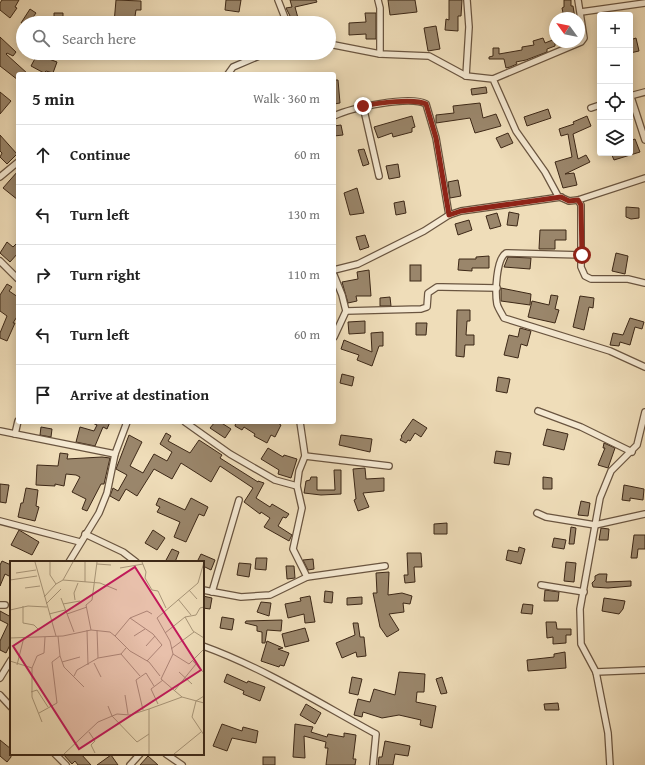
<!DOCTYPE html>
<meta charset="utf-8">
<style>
:root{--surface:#fff;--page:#f6f6f6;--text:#222;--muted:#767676;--line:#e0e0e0}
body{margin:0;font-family:"Gentium Book Plus",serif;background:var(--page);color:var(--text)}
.controls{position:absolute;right:12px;top:12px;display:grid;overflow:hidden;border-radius:4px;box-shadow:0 2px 10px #0003}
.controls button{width:36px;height:36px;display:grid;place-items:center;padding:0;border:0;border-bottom:1px solid var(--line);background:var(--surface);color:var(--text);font:20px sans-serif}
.compass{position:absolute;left:549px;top:12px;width:36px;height:36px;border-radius:50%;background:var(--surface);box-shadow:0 2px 10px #0003;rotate:303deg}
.stop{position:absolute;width:12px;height:12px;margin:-9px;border:3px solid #8f2418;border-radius:50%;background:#fff}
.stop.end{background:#8f2418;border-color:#fff;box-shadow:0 1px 4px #0008}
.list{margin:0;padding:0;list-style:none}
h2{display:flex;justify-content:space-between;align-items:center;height:52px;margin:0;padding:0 16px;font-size:17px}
h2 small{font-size:13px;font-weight:400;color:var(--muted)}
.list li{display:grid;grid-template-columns:26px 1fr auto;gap:12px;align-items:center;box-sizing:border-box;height:60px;padding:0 16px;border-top:1px solid var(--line)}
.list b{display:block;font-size:15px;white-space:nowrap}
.list em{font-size:13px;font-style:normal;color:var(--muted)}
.icon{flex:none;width:22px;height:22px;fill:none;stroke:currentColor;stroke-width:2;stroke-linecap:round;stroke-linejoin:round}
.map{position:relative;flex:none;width:645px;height:765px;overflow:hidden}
.search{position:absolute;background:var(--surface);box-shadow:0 2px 10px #0003;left:16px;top:16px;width:320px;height:44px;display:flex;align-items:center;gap:10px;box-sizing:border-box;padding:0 14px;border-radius:22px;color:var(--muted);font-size:15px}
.panel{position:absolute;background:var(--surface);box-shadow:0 2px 10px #0003;left:16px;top:72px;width:320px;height:352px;border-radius:4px}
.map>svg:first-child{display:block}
.building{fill:#9a866b;stroke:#3d2817}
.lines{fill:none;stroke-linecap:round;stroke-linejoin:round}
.minor-casing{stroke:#6a5540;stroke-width:8}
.minor{stroke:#f5e9d2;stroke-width:5.5}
.route{stroke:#8f2418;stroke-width:5}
.inset-road{fill:none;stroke:#a89578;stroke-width:1}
.view{fill:#c2185b;fill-opacity:0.15;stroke:#c2185b;stroke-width:2}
.inset-edge{fill:none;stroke:#3d2817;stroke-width:2}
</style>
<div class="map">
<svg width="645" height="765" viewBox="0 0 645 765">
<rect width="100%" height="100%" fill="#efddb9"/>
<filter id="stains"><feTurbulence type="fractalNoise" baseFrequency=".005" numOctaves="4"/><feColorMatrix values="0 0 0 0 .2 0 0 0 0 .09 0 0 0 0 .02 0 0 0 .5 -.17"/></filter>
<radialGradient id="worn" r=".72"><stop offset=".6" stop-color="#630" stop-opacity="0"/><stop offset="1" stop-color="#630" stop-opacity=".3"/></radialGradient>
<g class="building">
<polygon points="2,0 19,0 15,7 17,8 10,18 0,10 0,3"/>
<polygon points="116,0 141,1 141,10 136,10 134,23 114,23"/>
<polygon points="226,0 241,0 239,12 225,10"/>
<polygon points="290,0 316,0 317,2 295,7 298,18 292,20 286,8 292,7"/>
<polygon points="388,0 415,0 417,12 390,15"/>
<polygon points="449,0 462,0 461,16 458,16 458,31 445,30 446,19 449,20"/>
<polygon points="564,0 571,0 571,6 573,6 575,18 564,18 562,8 564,7"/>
<polygon points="30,9 36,13 29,23 21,23"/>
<polygon points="54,13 63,13 63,17 79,17 79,23 54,23"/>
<polygon points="365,13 376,13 376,39 366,39 366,34 349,35 349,23 366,22"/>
<polygon points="436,26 440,49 428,51 424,28"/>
<polygon points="0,37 16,52 13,56 7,53 6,54 28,74 18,74 18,80 0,66"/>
<polygon points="543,38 545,43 555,39 555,46 547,49 547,52 526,60 516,62 517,64 510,67 506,68 504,59 489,59 489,57 493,56 493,48 499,48 499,54 522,50 522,47 534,45 533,41"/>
<polygon points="636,38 639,51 630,53 630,40"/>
<polygon points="38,53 42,53 50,57 49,59 57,62 53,73 46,71 44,73 31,66"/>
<polygon points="90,53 106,53 106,58 90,59"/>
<polygon points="334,80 338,80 340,103 334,104"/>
<polygon points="486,87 487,93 472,95 471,89"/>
<polygon points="0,92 11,101 0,114"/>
<polygon points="480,103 483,118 496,114 501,126 475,133 470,118 436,123 436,115 454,113 453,106"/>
<polygon points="548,109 551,118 527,126 524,117"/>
<polygon points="412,116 415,127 412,128 412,132 393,137 392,133 378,138 374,127"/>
<polygon points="587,116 591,126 573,134 578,159 586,155 590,162 565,174 574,173 577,185 563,188 555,162 572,157 568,134 561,136 559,129 574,124 573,122"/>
<polygon points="341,125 343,135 334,136 334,126"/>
<polygon points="508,133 513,143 501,148 496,138"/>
<polygon points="0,135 17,154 7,164 0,157 2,153 0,151"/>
<polygon points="635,139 640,152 614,160 611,153 630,153 630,141"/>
<polygon points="364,149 369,164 363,166 358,150"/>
<polygon points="398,164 400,177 389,179 386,166"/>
<polygon points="18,171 18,200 3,188"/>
<polygon points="458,180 461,196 450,198 448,182"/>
<polygon points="357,188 364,213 350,215 344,193"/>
<polygon points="404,201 406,213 396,215 394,203"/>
<polygon points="626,207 639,208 639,218 631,219 626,217"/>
<polygon points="509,212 519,214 517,226 507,225"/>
<polygon points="497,213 501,226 490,229 486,216"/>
<polygon points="469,220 472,230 458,235 455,224"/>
<polygon points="540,230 566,230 566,240 555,240 555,249 539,249"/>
<polygon points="365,235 369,247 360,250 356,237"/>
<polygon points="7,242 13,247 18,242 18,253 10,262 0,253"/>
<polygon points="616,253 628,256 625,274 612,271"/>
<polygon points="489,256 489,268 472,268 472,271 458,270 459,259 476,259 476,257"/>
<polygon points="508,257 531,258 530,269 504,267"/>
<rect x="410" y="265" width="11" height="16"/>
<polygon points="369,270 371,296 356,296 357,301 348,303 342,282 358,279 357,272"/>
<polygon points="7,284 12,287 9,291 18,297 18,315 13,323 15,323 7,341 0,338 0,333 7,316 0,311 0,295"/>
<polygon points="501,288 531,294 530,305 501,301"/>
<polygon points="551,295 558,296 555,309 559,310 555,323 528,317 532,301 549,305"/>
<polygon points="580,296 594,298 593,308 589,307 584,330 573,327"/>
<polygon points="390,297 391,306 380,306 380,298"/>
<polygon points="457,310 470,310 470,321 467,321 466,335 474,335 474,345 465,345 464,357 456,356"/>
<polygon points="630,318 644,322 642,329 635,327 630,345 620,342 619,346 610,345 613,333 623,335"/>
<polygon points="365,321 365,333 349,334 348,322"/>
<polygon points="416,323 427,323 426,335 416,335"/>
<polygon points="520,328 531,331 527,346 521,344 518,358 504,355 509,335 518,337"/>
<polygon points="383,332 383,346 379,346 372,366 357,360 359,355 341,349 344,340 372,352 371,333"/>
<polygon points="342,374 354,377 352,386 340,383"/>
<polygon points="498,377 510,379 507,393 496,391"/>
<polygon points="413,419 427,428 421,437 415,433 410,441 408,440 406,443 400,440 402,437 401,436"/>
<polygon points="90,422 110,422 107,429 103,427 95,446 76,442 80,427 94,431 97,425"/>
<polygon points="215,422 220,422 231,429 225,438 210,428"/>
<polygon points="236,422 276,422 281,425 275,437 271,435 267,443 254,436 255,434 244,427 242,430 235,426"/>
<polygon points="41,427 52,429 51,437 40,435"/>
<polygon points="547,429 568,434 564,450 543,445"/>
<polygon points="166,433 171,436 168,441 190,453 199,440 222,455 220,458 258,482 258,481 264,483 256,498 270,507 272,504 289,514 286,518 283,517 278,526 292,535 289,541 264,527 270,518 261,512 260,514 244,502 253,488 220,466 211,482 181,463 172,479 154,469 137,496 126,489 119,501 110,496 113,488 118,491 127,475 116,469 129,435 142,442 130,466 143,473 154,454 167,461 172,452 160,444"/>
<polygon points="341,435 372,439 370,452 339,445"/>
<polygon points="604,443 615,448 608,468 598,465 605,448 603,448"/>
<polygon points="268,448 283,457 284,455 297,459 291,478 278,474 279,470 261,459"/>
<polygon points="496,451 511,453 509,465 494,463"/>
<polygon points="60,453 68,454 67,459 102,457 110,458 104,484 101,484 87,511 82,509 86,499 72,492 80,477 76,475 66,474 64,486 55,484 55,486 36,485 37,465 58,466"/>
<polygon points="365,468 366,479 384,478 384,491 363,493 369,507 358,511 354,500 356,499 353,469"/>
<polygon points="334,470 341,470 341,494 321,495 304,493 306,481 310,480 311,477 317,477 317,490 335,490"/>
<polygon points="543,477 552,478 552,489 543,489"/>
<polygon points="0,484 9,485 6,503 0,502"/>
<polygon points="624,485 644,489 643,500 630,498 630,501 622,500"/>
<polygon points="26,488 38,490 36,506 39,507 35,521 18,517 21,503 23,503"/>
<polygon points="159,498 185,510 191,498 208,507 204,516 199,514 186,542 174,537 180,522 157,512 160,507 156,505"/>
<polygon points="581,501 590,503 588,516 578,515"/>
<polygon points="447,523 447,534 434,534 434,524"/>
<polygon points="571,527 576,528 574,544 569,544"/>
<polygon points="601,528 609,529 608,540 599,540"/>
<polygon points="19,530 39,542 32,555 11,545"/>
<polygon points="153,530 165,538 157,550 145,543"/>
<polygon points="634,535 645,535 645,549 638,549 637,558 631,558"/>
<polygon points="554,538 566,540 564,549 552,547"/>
<polygon points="519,547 525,549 521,564 506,560 508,550 518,552"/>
<polygon points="172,549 179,552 175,562 165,562"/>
<polygon points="407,553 421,553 422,567 414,567 415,582 405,583 404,575 408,575"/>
<polygon points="201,554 215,560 211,570 203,566 203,562 197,562"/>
<polygon points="256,558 267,558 266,570 255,569"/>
<polygon points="313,559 314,569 308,570 303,560"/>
<polygon points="2,561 11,565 11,577 5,574 0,586 0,565"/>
<polygon points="566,562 576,563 574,582 564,581"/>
<polygon points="239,563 251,564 249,577 237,575"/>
<polygon points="286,566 294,566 295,578 287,579"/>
<polygon points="389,572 388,595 402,593 412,596 410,604 403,603 404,612 389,614 399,630 387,637 380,627 373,593 377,593 376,573"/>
<polygon points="599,574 607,574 606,582 631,581 631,586 608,588 593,587 592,583 595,580 595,576"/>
<polygon points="545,590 559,592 558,601 544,601"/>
<polygon points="325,591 333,592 332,603 324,602"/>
<polygon points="203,596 212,598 210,609 203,608"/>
<polygon points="310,596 315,622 305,623 304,614 288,618 285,604 301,601 300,598"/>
<polygon points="362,597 362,604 347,605 347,598"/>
<polygon points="604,598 625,601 623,609 619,614 602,611"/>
<polygon points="261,602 271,603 269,616 257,612"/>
<polygon points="523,604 533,605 532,614 521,613"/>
<polygon points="0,611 11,617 11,643 6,653 0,650 0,641 8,624 0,620"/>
<polygon points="222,617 234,619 232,630 220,628"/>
<polygon points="282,620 281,631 267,630 265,643 262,643 262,632 257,631 257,626 245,623 246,621"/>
<polygon points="546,622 556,622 557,629 571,629 571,635 566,635 566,643 553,644 553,637 547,638"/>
<polygon points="353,623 358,623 360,637 364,637 366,656 357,657 356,652 342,658 336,643 355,635"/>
<polygon points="305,628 309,641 285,647 282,634"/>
<polygon points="267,641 283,648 278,649 289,653 284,666 280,665 279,667 261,661"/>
<polygon points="565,652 566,668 528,671 527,660 554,657 554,654"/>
<polygon points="399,672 425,674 424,692 417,692 416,702 436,706 432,728 420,725 421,720 399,715 382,718 363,712 362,717 354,715 358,699 370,702 374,689 395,695"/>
<polygon points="227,674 247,683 248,681 265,687 260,701 243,694 244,691 224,682"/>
<polygon points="352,677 362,679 358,695 349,693"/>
<polygon points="442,677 447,693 441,694 436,679"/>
<polygon points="558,703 559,710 545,710 544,704"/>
<polygon points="306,704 321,713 315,724 300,715"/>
<polygon points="222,724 242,731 243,727 258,731 256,743 232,738 227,751 213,746"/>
<polygon points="295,724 313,727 311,732 327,737 328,734 344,737 344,733 356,735 353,759 356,759 355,765 326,765 328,748 325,748 326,742 304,736 305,758 293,757"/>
<polygon points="0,740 11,749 11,757 7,762 0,756"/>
<polygon points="385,741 410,746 408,756 395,754 393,765 378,765 379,757 382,757"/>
<polygon points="63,754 81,754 91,765 78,765 75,761 72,764"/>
<polygon points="111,755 118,765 97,765"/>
<polygon points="148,756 158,765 140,765"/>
<rect x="263" y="757" width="12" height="8"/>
</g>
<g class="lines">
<g class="minor-casing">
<g id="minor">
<polyline points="278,0 287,23"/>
<polyline points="378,0 380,8 380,54"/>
<polyline points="581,12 645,3"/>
<polyline points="329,44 380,54 429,56 466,76 493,79 516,131 545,172 558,196 569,201 578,200 645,178"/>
<polyline points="228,74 233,67 259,56"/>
<polyline points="466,76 469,27 467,0"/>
<polyline points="493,79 581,42 584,38 578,0"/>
<polyline points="630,94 645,140"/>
<polyline points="630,96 645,92"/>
<polyline points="363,106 379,176"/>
<polyline points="591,108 600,105"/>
<path d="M334 116C351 108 410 95 426 104L436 138 449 215"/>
<polyline points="0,177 18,162"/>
<polyline points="578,200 581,205 581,267 585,276 591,279 628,279 645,283"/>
<path d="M582 255 506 253C496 259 495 293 497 304 498 308 502 314 504 318L610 351 645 367"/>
<polyline points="0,261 18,279"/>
<polyline points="334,270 358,264 424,231 449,215 461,211 561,197"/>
<polyline points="334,275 342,295 346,311 334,337"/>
<polyline points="346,311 421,309 427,307 428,293 437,287 442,287 497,288"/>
<polyline points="538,411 581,427 632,452"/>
<polyline points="185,422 230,454 275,480 297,486"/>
<polyline points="300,422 305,456 299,471 297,486 302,508 293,549 307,577"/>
<polyline points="0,431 115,454"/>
<polyline points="15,434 18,421"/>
<polyline points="305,456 389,466"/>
<polyline points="537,513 546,517 595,525 645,514"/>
<polyline points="0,521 80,542"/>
<polyline points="85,534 123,552 136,562"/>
<polyline points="69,562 99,513 107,493 115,454 127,422"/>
<polyline points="541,585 584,592"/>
<polyline points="203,590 241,597 270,595 307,577 385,566"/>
<polyline points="212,592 239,500"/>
<polyline points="0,605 5,605"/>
<path d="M203 646C264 668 319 703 376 734L373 765"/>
<polyline points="596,672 645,670"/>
<polyline points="0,678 11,660"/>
<polyline points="0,695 11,707"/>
<polyline points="55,754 66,765"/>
<polyline points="166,754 182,765"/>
<polyline points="130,765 140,754"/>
<polyline points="610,765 608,733 596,672 581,644 580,609 600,498 611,471 637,445 645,412"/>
</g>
</g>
<use href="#minor" class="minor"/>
</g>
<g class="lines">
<path class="route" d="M363 106C377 103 415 98 426 104L436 138 449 215 461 211 561 197 569 201 578 200 581 205 582 255"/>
</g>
<g transform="translate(10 561)">
<rect width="194" height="194" fill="#efddb9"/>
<path class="inset-road" d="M25 1 46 75M40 1V14L46 23 53 19 63 1M132 1 136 11 135 17 142 29 148 30 156 47M194 1 188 22 147 57 160 80 163 93 151 118 172 136 194 142M87 3 101 4M110 7 133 3M6 12 26 9M0 19 27 15M53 19 90 22 107 29M75 21V1M15 27 30 25M179 29 187 38M34 36 46 23M51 37 64 71M168 38 181 54M65 39 64 32 68 22M36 43 51 28M53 43 70 40M13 45V62L24 64 29 69M0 49 18 45 37 46M39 53 55 49M57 53 77 46M175 56 183 70 194 77M120 57 143 73 152 84 137 100M77 69 78 104M81 69 76 44 82 39 87 1M87 69 88 97M155 72 175 56 186 54 190 47 194 46M48 75 50 95 54 106 74 126M105 75 120 90 139 101 150 115M124 75 135 68M0 77 53 75 81 69 100 71 105 75 120 57 137 50 142 53M136 85 145 75M161 88 184 71M111 93 130 115M163 93 179 103 194 88M0 100 22 107M183 100 194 112M52 101 70 96M84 102 91 116M7 104 14 76M169 111 182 123M64 115 67 109 88 97 111 93 116 87M165 129 186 103M21 131 27 129 38 146M115 134 118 153M194 135 186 140 182 156 194 174M148 143 141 128 153 119M98 145 102 155 127 181 139 173M133 149 126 119 136 112 144 125M29 152 47 142 42 101 50 95M32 161 22 136V107L27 95 34 92 35 76M79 171 85 180 81 184 85 192M54 193 88 161 107 153 120 154 139 148M139 193V148L172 136M164 193 191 171"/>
<path class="view" d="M125 6 191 109 69 188 3 85Z"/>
<rect width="194" height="194" class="inset-edge"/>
</g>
<rect width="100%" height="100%" filter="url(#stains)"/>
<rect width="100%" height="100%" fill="url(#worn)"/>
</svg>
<div class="controls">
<button>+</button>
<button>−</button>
<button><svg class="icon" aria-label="locate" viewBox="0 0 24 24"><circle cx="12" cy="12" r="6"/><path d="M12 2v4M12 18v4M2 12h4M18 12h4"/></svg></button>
<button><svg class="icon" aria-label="layers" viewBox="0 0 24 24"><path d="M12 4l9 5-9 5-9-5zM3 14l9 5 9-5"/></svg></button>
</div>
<svg class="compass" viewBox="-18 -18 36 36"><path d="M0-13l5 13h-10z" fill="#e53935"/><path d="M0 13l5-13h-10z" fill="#767676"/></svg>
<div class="stop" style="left:582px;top:255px"></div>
<div class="stop end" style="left:363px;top:106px"></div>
<div class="search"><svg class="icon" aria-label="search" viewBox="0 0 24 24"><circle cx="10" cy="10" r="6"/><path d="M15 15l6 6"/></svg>Search here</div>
<section class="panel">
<h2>5 min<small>Walk · 360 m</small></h2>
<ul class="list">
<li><svg class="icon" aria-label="ahead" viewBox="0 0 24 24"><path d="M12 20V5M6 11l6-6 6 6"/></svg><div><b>Continue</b></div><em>60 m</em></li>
<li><svg class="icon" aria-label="left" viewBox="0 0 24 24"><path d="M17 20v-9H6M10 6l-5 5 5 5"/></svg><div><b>Turn left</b></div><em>130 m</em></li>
<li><svg class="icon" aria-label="right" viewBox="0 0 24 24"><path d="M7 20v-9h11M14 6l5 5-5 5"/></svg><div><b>Turn right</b></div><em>110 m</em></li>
<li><svg class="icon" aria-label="left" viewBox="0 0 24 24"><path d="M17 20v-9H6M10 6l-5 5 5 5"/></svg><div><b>Turn left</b></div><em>60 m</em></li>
<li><svg class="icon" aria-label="arrive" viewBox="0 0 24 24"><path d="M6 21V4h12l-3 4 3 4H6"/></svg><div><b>Arrive at destination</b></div></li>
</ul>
</section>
</div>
